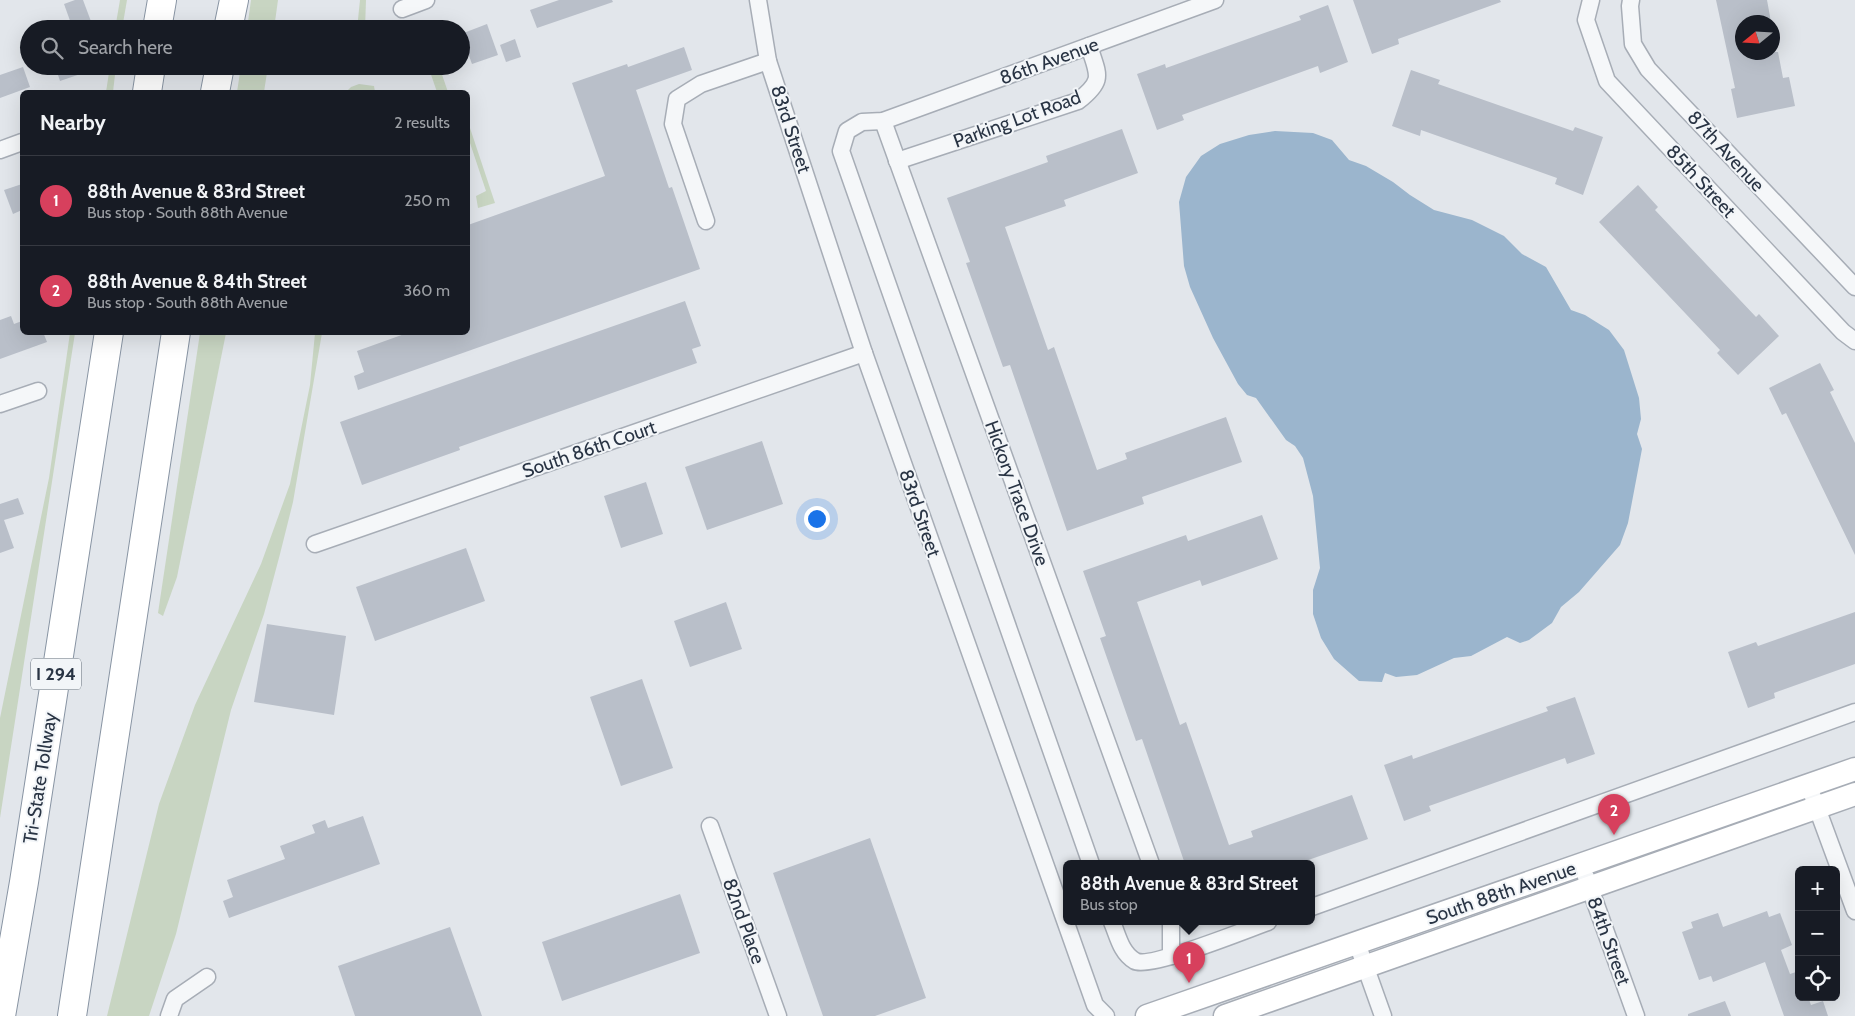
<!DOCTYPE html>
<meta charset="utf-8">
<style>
:root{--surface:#171b24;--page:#242831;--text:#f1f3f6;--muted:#9ea1a6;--line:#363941;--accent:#d7405d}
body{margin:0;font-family:Cabin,sans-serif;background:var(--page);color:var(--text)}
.controls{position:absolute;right:15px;bottom:15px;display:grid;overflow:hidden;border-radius:8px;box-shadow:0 5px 20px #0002}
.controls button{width:45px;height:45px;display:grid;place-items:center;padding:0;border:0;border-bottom:1px solid var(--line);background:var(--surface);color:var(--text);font:25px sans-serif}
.compass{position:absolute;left:1735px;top:15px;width:45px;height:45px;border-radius:50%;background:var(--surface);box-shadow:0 5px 20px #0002;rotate:252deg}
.you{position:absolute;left:816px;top:518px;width:18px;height:18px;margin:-12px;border:4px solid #fff;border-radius:50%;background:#1a73e8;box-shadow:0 0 0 8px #1a73e833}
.badge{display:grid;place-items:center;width:32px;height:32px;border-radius:50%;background:var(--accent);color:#fff;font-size:16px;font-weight:700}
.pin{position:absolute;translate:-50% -41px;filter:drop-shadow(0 1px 2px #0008)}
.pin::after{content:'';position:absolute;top:26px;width:18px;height:15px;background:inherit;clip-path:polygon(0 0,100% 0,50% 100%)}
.popup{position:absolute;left:1063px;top:860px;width:252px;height:65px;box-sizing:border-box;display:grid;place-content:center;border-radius:8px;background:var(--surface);filter:drop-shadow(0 1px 4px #0005);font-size:16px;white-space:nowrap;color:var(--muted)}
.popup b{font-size:19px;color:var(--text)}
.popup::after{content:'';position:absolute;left:50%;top:100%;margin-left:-10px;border:10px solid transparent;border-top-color:var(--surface)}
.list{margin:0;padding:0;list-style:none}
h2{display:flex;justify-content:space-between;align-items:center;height:65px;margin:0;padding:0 20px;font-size:21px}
h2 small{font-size:16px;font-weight:400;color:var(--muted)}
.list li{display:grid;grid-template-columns:32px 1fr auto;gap:15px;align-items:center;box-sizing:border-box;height:90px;padding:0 20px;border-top:1px solid var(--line)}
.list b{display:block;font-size:19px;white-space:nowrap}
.list p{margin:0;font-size:16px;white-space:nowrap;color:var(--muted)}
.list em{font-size:16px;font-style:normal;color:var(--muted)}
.icon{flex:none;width:28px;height:28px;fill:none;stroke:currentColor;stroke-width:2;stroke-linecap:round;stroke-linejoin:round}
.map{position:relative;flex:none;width:1855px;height:1016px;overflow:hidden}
.search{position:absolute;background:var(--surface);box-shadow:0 5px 20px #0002;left:20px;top:20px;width:450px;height:55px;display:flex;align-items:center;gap:12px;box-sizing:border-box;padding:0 18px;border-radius:28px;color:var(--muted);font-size:19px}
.panel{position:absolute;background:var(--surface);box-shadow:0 5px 20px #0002;left:20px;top:90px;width:450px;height:245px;border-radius:8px}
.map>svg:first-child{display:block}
.green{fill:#c8d5c2}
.water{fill:#9bb5cd}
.building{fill:#b9bfc9}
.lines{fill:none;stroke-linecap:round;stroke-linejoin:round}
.street-casing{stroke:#a7adb6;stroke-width:19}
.secondary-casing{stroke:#a7adb6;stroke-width:25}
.highway-casing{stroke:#8894a3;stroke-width:30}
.street{stroke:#f5f7f9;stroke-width:16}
.secondary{stroke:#fff;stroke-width:22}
.highway{stroke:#fff;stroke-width:28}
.labels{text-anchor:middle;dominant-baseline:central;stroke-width:4;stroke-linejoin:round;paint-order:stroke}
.shield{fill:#f2f5f8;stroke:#656e7a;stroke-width:1}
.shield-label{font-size:18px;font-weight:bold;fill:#293444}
.street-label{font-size:19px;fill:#293444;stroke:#f2f5f8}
</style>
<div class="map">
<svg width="1855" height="1016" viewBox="0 0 1855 1016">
<rect width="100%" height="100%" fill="#e2e6eb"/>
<g class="green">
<polygon points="120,0 127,0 122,29 115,29"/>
<polygon points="251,0 278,0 274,29 247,29"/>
<polygon points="360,0 366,0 365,29 357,29"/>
<polygon points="110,66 116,66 113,92 106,92"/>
<polygon points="241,66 268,66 264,92 237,92"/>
<polygon points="428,66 439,66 448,92 437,92"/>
<polygon points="359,84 374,86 375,92 346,92 351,87"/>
<polygon points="468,122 495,203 478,208 476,196 486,191 468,137"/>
<polygon points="70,333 75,333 0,818 0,718 49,478"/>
<polygon points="200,333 226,333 177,577 163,616 158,613"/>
<polygon points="315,333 322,333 293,502 280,554 264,614 231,710 176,934 149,1016 107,1016 159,804 195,705 261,564 290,484 310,385"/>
</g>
<polygon class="water" points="1275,131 1313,133 1332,140 1349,160 1366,166 1393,182 1410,195 1434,210 1472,220 1504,236 1522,254 1546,267 1571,310 1585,315 1609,330 1624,350 1639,398 1641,419 1637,434 1642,449 1628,523 1620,545 1579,592 1561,607 1552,623 1529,640 1520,643 1507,637 1471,656 1454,658 1417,675 1396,677 1385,673 1382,682 1359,681 1334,659 1321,638 1313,614 1313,590 1320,568 1313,496 1303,458 1295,446 1286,440 1256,398 1247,395 1238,384 1213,338 1190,287 1184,266 1179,202 1186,177 1201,156 1220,144 1249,135"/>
<g class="building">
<polygon points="75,0 83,0 92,24 73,29 64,4"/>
<polygon points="559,0 612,0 613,2 537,28 530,10"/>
<polygon points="1353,0 1500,0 1501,2 1398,39 1399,44 1372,54"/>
<polygon points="1716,0 1767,0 1771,22 1742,22 1742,52 1778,52 1783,78 1789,77 1795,106 1737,118 1731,89 1735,88"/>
<polygon points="1328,5 1348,62 1320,73 1318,66 1182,115 1184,120 1157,130 1137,74 1165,64 1166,68 1301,20 1299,16"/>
<polygon points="487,24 498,55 472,64 461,34"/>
<polygon points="515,39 521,57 506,62 500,45"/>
<polygon points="684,47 692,70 636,90 669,188 672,187 700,269 358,390 354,376 364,372 357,351 410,332 468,332 468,225 605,176 572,83 627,64 628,67"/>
<polygon points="55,66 98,66 98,68 60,81"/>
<polygon points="23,67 30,87 0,98 0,75"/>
<polygon points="1411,70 1440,80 1438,84 1573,131 1575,127 1603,137 1583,195 1555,184 1557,178 1421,130 1420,136 1392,126"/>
<polygon points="1122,129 1138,173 1064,200 1066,206 1005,227 1048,350 1054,347 1097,470 1127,459 1125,453 1226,417 1242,462 1142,497 1144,504 1067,531 1010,365 1003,367 966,263 970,262 947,198 1048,162 1046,156"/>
<polygon points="22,184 22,210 13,214 4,190"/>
<polygon points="1638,185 1658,207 1655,210 1756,317 1759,314 1779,336 1738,375 1717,353 1720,350 1599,222"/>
<polygon points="685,301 701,346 692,349 697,363 459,447 460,450 362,485 340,422"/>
<polygon points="11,316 14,324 22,321 22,332 43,332 47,342 0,359 0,320"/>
<polygon points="1820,363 1834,390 1830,392 1855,443 1855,555 1786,413 1782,415 1769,388"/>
<polygon points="762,441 783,504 707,530 685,467"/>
<polygon points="646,482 663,534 621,548 604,496"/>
<polygon points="18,498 24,514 4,520 14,548 0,553 0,504"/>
<polygon points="1262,515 1278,559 1202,586 1200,580 1137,602 1180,725 1186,722 1229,845 1253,837 1251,831 1352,795 1368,839 1297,864 1185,864 1142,739 1136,741 1100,638 1106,636 1083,571 1186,535 1188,541"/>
<polygon points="466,548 485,601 375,641 356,587"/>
<polygon points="726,602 742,649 690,667 674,621"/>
<polygon points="1855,612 1855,664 1774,693 1775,698 1748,708 1728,652 1756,642 1758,646"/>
<polygon points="267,624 346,636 334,715 254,702"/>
<polygon points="642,679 673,768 621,786 590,697"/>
<polygon points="1575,697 1595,754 1567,764 1565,758 1429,806 1431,811 1404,821 1384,765 1412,755 1413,759 1548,711 1546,707"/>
<polygon points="363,816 380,864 229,918 223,901 233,897 227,880 285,859 280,846 315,833 312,825 325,820 328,828"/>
<polygon points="870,838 926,998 875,1016 823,1016 773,873"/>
<polygon points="680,894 700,953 562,1001 542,942"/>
<polygon points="1767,911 1769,917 1780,913 1792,945 1781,950 1790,974 1799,971 1799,997 1808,997 1811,1005 1823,1001 1828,1016 1784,1016 1765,962 1713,982 1711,976 1699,980 1682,932 1693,928 1691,922 1718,913 1723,927"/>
<polygon points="450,927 482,1016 355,1016 338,966"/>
<polygon points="1725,1001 1731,1016 1688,1016 1688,1014"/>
</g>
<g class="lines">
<g class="street-casing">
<g id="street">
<polyline points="758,0 768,61 864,353 1095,1005 1106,1016"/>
<polyline points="1591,0 1586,20 1607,81 1843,332 1855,341"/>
<polyline points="1631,0 1630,6 1633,44 1648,69 1855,287"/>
<polyline points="402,9 426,0"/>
<polyline points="883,121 1151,864"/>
<polyline points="0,150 22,142"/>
<path d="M897 161 1078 101C1105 80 1098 75 1089 46"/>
<polyline points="706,221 673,124 677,99 701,84 768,61"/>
<polyline points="0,404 38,391"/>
<polyline points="315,544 864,353"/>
<polyline points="1813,797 1855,911"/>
<polyline points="710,826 778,1016"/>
<polyline points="1091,864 841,151 847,131 862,122 883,121 1215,0"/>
<polyline points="1586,877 1636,1016"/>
<polyline points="1312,907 1855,712"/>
<path d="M1112 922C1118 936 1121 953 1135 961 1150 969 1248 929 1268 922"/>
<polyline points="1357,943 1383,1016"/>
<polyline points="1171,956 1171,922"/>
<polyline points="169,1016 175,999 207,977"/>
</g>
</g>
<g class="secondary-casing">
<g id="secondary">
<polyline points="1147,1016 1855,769"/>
<polyline points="1225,1016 1855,794"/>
</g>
</g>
<g class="highway-casing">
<g id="highway">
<polyline points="157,29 162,0"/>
<polyline points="228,29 234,0"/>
<polyline points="147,92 151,66"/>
<polyline points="215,92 220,66"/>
<polyline points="1,1016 24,882 109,332"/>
<polyline points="72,1016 176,332"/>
</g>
</g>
<use href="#street" class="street"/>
<use href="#secondary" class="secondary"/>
<use href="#highway" class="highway"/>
</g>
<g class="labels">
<rect class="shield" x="31" y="658.5" width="50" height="31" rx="4"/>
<g class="shield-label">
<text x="56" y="674">I 294</text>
</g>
<g class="street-label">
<text transform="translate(1049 61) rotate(-20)">86th Avenue</text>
<text transform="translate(1017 119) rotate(-20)">Parking Lot Road</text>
<text transform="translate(791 129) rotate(72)">83rd Street</text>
<text transform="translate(1726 151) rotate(47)">87th Avenue</text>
<text transform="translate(1701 181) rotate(47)">85th Street</text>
<text transform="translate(589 449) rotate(-19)">South 86th Court</text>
<text transform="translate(1017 493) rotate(70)">Hickory Trace Drive</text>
<text transform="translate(920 513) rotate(71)">83rd Street</text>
<text transform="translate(40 778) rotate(-81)">Tri-State Tollway</text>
<text transform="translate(1501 893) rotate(-19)">South 88th Avenue</text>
<text transform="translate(744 921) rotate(70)">82nd Place</text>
<text transform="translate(1609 941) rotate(70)">84th Street</text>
</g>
</g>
</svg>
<div class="controls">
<button>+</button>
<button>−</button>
<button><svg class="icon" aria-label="locate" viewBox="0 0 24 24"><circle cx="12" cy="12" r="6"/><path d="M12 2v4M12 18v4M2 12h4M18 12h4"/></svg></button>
</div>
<svg class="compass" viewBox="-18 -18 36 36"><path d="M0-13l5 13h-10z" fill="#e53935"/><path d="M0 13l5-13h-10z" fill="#9ea1a6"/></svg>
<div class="you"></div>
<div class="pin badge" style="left:1189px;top:983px">1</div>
<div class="popup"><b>88th Avenue &amp; 83rd Street</b>Bus stop</div>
<div class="pin badge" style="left:1614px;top:835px">2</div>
<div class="search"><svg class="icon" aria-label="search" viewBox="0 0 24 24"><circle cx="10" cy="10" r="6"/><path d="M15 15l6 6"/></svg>Search here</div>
<section class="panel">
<h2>Nearby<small>2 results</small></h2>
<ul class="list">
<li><span class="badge">1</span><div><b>88th Avenue &amp; 83rd Street</b><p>Bus stop · South 88th Avenue</p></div><em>250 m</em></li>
<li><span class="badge">2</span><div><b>88th Avenue &amp; 84th Street</b><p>Bus stop · South 88th Avenue</p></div><em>360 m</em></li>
</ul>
</section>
</div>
